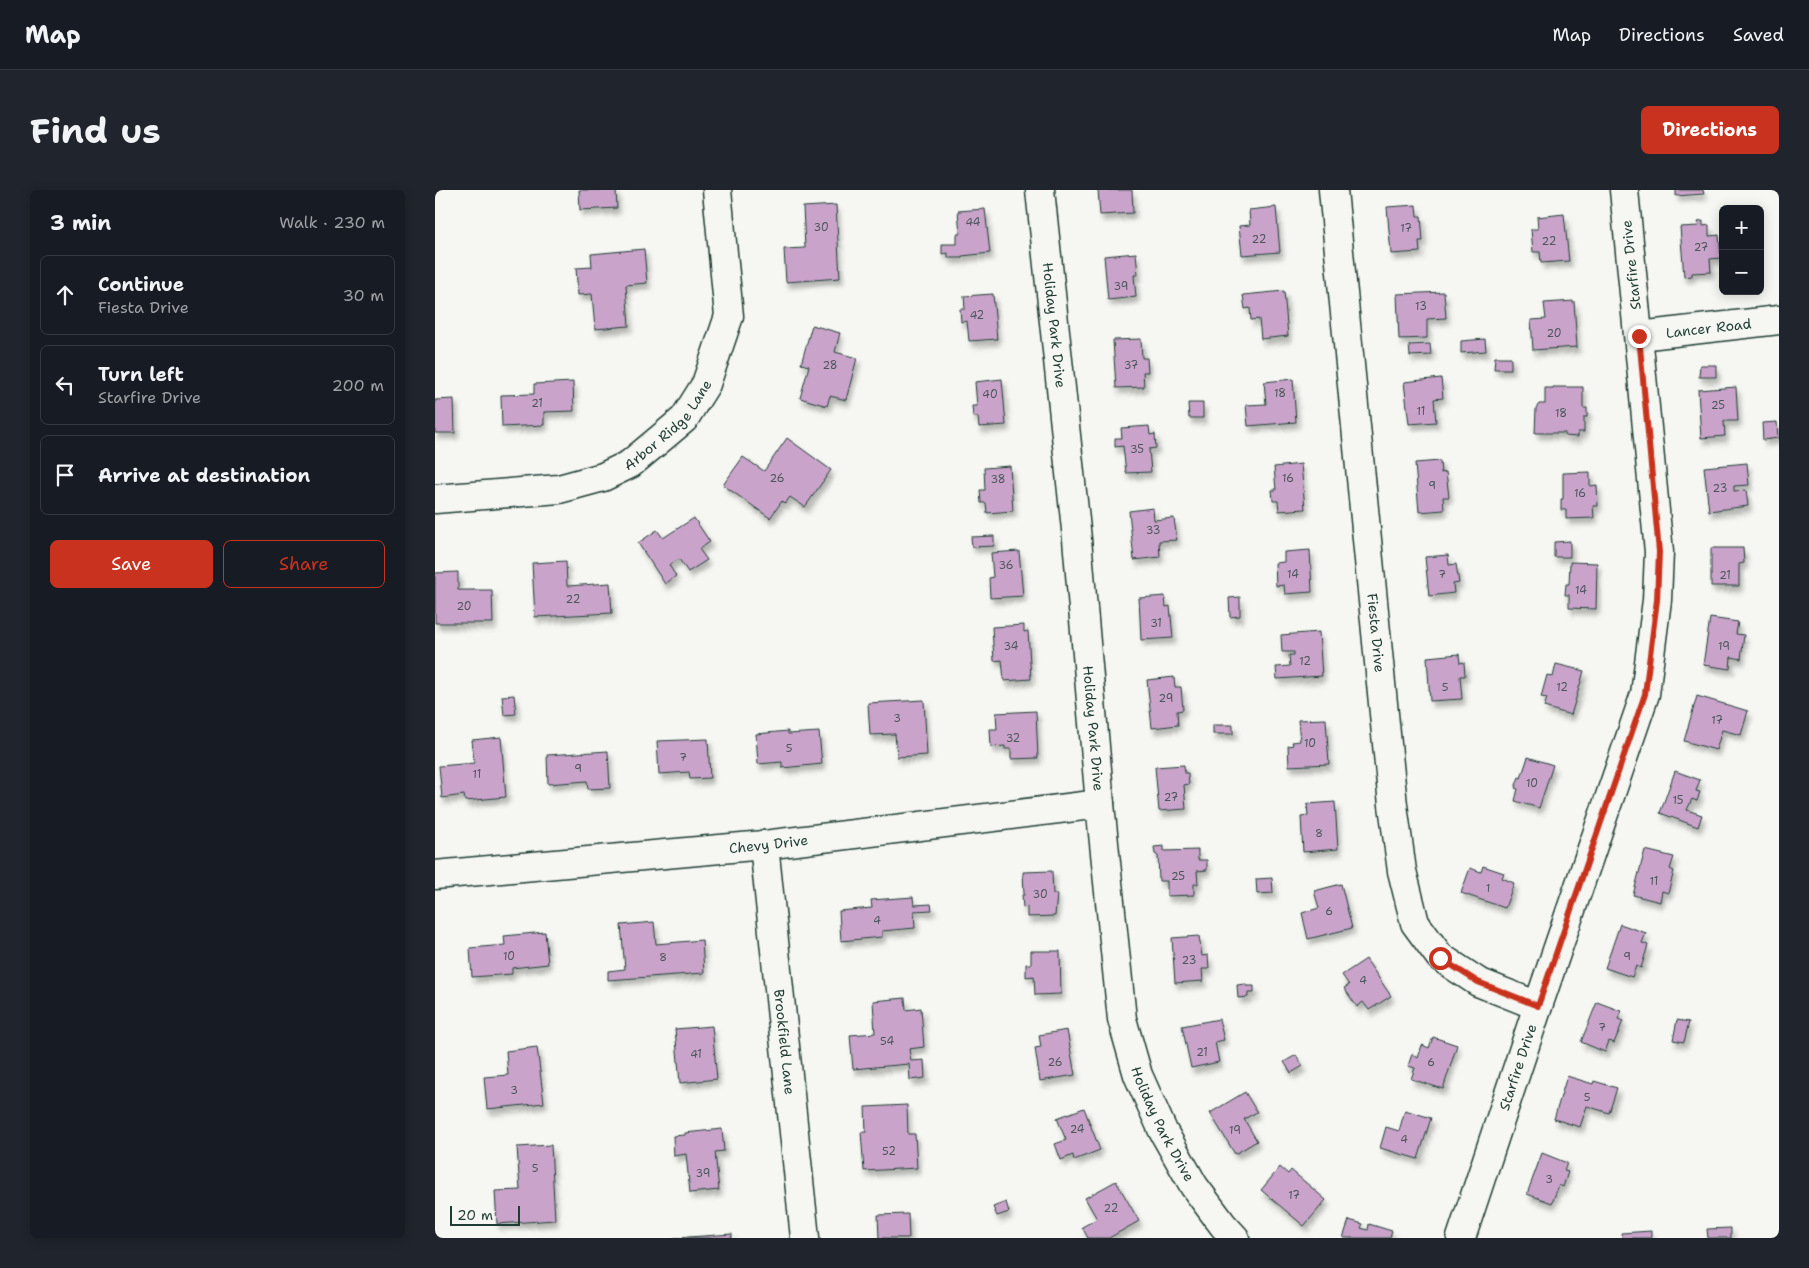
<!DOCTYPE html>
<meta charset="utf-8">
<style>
:root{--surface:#171b24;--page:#20242c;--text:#f1f3f6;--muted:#9ea1a6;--line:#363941;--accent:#c8321e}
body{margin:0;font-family:"Shantell Sans",sans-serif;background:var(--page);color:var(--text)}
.controls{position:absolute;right:15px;top:15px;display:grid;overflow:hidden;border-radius:8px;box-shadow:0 2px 12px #0003}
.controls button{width:45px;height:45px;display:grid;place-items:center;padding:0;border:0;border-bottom:1px solid var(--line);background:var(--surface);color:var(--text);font:25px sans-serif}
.scale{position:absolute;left:15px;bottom:12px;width:70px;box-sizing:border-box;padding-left:5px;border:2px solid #1f3d34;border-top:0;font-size:14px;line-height:18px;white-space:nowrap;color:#1f3d34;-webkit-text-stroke:4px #f6f6f2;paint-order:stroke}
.stop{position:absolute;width:15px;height:15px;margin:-11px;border:4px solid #c8321e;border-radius:50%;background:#fff}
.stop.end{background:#c8321e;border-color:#fff;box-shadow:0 1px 5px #0008}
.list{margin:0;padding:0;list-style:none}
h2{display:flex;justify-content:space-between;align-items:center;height:65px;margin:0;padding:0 20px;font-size:21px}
h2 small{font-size:16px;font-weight:400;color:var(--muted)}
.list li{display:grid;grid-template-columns:32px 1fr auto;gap:15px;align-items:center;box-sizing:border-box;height:80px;margin:0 10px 10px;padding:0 10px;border:1px solid var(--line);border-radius:8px}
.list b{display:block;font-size:19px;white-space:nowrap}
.list p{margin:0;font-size:16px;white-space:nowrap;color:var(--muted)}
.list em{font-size:16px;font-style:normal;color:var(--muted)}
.actions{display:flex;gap:10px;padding:15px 20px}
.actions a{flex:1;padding:11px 0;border:1px solid var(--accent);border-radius:8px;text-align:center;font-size:18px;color:var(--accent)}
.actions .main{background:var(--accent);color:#fff}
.icon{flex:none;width:28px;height:28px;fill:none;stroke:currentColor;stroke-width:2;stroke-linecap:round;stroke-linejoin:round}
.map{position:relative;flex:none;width:1344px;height:1048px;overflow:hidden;border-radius:8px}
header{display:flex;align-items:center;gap:30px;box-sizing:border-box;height:70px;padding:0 25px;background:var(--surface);border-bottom:1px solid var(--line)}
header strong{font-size:24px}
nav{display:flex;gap:28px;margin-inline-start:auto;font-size:18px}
.intro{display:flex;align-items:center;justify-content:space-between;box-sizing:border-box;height:120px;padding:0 30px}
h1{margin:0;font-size:35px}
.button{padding:12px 22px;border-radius:8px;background:var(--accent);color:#fff;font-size:18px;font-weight:700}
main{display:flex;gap:30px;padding:0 30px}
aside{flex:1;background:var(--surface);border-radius:8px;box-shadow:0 2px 12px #0003}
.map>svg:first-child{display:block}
.building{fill:#caa3cb;stroke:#1f3d34;filter:url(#shadow)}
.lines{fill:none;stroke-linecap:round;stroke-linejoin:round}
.minor-casing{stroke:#1f3d34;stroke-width:31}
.minor{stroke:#f6f6f2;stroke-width:28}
.route{stroke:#c8321e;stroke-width:6}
.labels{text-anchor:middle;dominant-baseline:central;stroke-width:5;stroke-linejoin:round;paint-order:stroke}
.number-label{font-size:11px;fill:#4a565a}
.street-label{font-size:14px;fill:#1f3d34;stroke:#f6f6f2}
</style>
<header>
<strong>Map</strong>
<nav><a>Map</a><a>Directions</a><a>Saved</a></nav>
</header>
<div class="intro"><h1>Find us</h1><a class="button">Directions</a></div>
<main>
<aside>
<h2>3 min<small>Walk · 230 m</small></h2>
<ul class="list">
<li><svg class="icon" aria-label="ahead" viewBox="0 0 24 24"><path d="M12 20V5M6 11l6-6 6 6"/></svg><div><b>Continue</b><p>Fiesta Drive</p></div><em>30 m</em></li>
<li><svg class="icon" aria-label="left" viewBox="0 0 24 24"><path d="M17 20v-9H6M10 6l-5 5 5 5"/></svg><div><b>Turn left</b><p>Starfire Drive</p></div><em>200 m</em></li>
<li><svg class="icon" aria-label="arrive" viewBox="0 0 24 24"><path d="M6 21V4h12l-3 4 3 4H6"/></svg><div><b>Arrive at destination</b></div></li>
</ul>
<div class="actions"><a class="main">Save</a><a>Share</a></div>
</aside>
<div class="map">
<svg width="1344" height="1048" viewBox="0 0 1344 1048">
<defs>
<filter id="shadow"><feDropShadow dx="3" dy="5.5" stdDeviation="2.5" flood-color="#0004"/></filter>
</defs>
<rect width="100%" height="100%" fill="#f6f6f2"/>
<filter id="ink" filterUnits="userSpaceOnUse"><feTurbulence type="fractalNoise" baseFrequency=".02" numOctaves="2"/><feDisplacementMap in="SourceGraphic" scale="10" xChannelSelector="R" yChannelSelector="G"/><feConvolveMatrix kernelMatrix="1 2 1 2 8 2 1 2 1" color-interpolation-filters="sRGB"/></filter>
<g filter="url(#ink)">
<g class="building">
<polygon points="144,0 181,0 182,18 145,20"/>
<polygon points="663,0 697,0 698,23 665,25"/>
<polygon points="1241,0 1268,0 1269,4 1241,6"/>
<polygon points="401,15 405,88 351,92 349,59 370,58 368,17"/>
<polygon points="981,15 982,26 986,26 988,51 984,51 985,62 956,64 952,17"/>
<polygon points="841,17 845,62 807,65 804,36 815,35 814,20"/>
<polygon points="550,19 555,63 527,66 527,68 513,68 513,63 507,64 507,54 522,54 522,44 525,44 523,21"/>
<polygon points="1129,24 1134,71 1106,73 1105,62 1098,62 1096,39 1103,39 1102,27"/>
<polygon points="1268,31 1268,36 1274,35 1274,46 1284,45 1286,68 1275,69 1276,82 1257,83 1257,86 1249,87 1245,37 1264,36 1263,32"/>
<polygon points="209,59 212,93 191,95 194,136 160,139 157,104 143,105 141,78 157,77 156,64"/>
<polygon points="701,63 703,85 699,85 701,107 673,110 669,66"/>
<polygon points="849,101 853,146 826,149 824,129 816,130 815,118 810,119 808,105"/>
<polygon points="1009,102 1011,128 992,129 992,148 964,149 962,104"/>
<polygon points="558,104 562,149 534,151 532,131 526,132 525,119 530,119 529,106"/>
<polygon points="1139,111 1142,157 1098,160 1096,130 1111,129 1109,113"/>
<polygon points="377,135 405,143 400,162 422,168 411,210 395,206 392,216 365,208 374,176 366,174"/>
<polygon points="706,149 707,168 712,168 713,182 708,182 709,197 681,198 678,150"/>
<polygon points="1050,149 1051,161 1026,163 1026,151"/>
<polygon points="995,154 996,165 975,166 974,155"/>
<polygon points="1060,167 1076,167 1076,179 1059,179"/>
<polygon points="1265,175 1281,175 1281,187 1264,187"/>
<polygon points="1006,188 1008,208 999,209 1001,232 974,234 969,192"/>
<polygon points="567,189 571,235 544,237 543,227 538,227 537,216 542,216 540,192"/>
<polygon points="858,189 861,232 813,236 811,215 831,214 829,192"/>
<polygon points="138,192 139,221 109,222 109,235 67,237 66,205 99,204 99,194"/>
<polygon points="1118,197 1148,197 1148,218 1152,218 1152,227 1149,227 1149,242 1143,242 1143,247 1130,246 1130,243 1100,243 1101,218 1104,214 1110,214 1110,198 1118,198"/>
<polygon points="1301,197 1303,231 1289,231 1290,246 1266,248 1263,200"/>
<polygon points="19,209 20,243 0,243 0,210"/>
<polygon points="753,213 768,213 768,228 754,228"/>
<polygon points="1342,232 1343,248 1328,250 1327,233"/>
<polygon points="714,236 715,245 720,244 721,258 714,259 716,282 691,283 688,256 680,257 680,248 687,248 686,238"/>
<polygon points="352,248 396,280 370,317 355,307 350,314 347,311 335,328 288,295 308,267 329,281"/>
<polygon points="1005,271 1006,283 1011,282 1014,307 1008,307 1009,320 984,322 980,273"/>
<polygon points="1312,273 1314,295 1299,296 1299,301 1311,300 1313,316 1274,321 1269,277"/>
<polygon points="866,274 870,319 844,321 843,311 838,311 837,300 841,300 839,277"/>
<polygon points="575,276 578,321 552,323 551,313 546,313 545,300 550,300 549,278"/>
<polygon points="1155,282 1155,296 1162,295 1163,316 1158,316 1159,328 1131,329 1131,320 1126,320 1126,309 1128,309 1128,283"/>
<polygon points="718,318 719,330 739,328 742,350 724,351 725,367 699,370 694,321"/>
<polygon points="259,328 275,352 264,359 272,370 253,382 244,369 234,375 241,386 230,394 203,353 222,340 228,348"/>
<polygon points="559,346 559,356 537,357 536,347"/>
<polygon points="1135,351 1135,367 1119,367 1119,352"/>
<polygon points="1276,358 1308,358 1309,373 1304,374 1304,396 1276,396"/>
<polygon points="875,360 877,402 850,404 849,395 841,396 840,373 849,372 849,362"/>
<polygon points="584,361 588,406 555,408 554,388 558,387 556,363"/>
<polygon points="1013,365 1014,375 1021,374 1024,393 1018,394 1019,403 994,406 990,367"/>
<polygon points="131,371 132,396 175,393 177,423 100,427 97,373"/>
<polygon points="1135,372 1162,373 1161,419 1134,418 1134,405 1130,405 1131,394 1134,394"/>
<polygon points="23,382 23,400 57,400 58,433 0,433 0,383"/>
<polygon points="730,406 731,417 735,416 738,448 706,450 704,408"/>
<polygon points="805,407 805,426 795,427 794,408"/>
<polygon points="1275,428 1303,432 1301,444 1309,445 1306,469 1296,467 1295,479 1268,475"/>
<polygon points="589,435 589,442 593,441 596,489 569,491 567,470 559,471 557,437"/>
<polygon points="884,442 887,486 842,489 841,477 855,476 854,465 859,465 859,462 847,462 846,445"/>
<polygon points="1024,464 1025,473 1029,472 1030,486 1025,486 1027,509 995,511 992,467"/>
<polygon points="1121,474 1149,481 1136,525 1109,517 1112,508 1106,507 1112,485 1118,487"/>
<polygon points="739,487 740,497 746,497 748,520 742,521 743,535 717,538 712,490"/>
<polygon points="79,505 81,524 69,525 67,506"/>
<polygon points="1262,506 1313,521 1306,545 1287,540 1281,560 1249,551"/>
<polygon points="489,510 492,565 462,567 460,544 435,545 433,513"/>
<polygon points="601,521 603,568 576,569 576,559 570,559 570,556 556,557 555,539 562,539 561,523"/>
<polygon points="891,529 894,574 854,576 853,556 858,555 857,552 865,551 863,530"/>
<rect x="778" y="535" width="20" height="9"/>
<polygon points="353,541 353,544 384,542 387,574 347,578 347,572 323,574 321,544"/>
<polygon points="66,547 71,607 30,611 29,605 7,608 4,576 39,573 37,550"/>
<polygon points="273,549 275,588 255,589 254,582 224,584 222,551"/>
<polygon points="173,561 175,598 153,599 152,591 113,594 112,565"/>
<polygon points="1093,567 1118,575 1104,618 1080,611 1083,599 1080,598 1084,587 1086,588"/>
<polygon points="749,575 750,583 753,583 754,594 749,595 751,619 724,621 720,577"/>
<polygon points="1240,581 1265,590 1261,601 1265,602 1262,611 1257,609 1252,620 1267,625 1263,637 1225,623"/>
<polygon points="900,612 903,659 868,662 866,627 873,626 872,614"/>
<polygon points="729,656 729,661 763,660 763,670 772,670 772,680 762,681 763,694 759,694 759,705 732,706 732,691 724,691 723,666 720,664 719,657"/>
<polygon points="1210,660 1239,667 1235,679 1239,681 1233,703 1227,701 1225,712 1198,705"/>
<polygon points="1048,676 1069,683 1067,688 1079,693 1070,718 1026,703 1035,678 1046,682"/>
<polygon points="617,681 618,704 622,704 620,726 592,727 592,717 588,718 587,705 589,705 588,682"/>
<polygon points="837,688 838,703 822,704 821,689"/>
<polygon points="906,694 917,738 873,749 867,723 884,718 879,701"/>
<polygon points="478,707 479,715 496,714 497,720 479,721 480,738 447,741 447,747 406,751 404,721 437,718 436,710"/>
<polygon points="219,732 221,754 267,750 269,783 173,790 173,781 190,779 186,735"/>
<polygon points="1185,734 1211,743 1207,753 1213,755 1206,778 1201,776 1197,787 1170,778"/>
<polygon points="110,742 113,774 77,778 77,784 37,787 35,758 70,755 69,746"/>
<polygon points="764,746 767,766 773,765 774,779 767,779 768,791 740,793 737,748"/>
<polygon points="596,761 625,761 626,804 600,805 599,786 591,787 591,774 596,774"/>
<polygon points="931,769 956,806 934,820 928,812 922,817 909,798 914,795 907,785"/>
<polygon points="811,794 811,796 819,796 819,803 813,803 813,807 803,808 802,795"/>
<polygon points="470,808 471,820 486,818 489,857 474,859 476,871 489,870 490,888 475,890 474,874 418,879 415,845 440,843 438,811"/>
<polygon points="1162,812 1186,821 1183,829 1188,831 1179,853 1174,851 1170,862 1146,852"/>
<polygon points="784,829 789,850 780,852 784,872 756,878 747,836"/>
<polygon points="1242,830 1254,832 1249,852 1238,850"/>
<polygon points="277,836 282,889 245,893 240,839"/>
<polygon points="632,840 640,885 605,891 600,858 606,857 604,845"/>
<polygon points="998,847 1022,855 1008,899 976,889 980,878 973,876 977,864 983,868 987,855 994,858"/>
<polygon points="102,857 109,913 52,919 49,887 73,885 71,861"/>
<polygon points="861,865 868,876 856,883 849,872"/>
<polygon points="1132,886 1158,894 1159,891 1182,898 1174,923 1152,916 1145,937 1119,929"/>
<polygon points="810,902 822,922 809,929 822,951 800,964 775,923"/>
<polygon points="472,915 473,944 480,944 482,978 429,981 426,942 431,942 430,917"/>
<polygon points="649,918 665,960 639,970 638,965 626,970 620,954 631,950 622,928"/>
<polygon points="970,920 996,928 983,969 945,958 951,937 964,941"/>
<polygon points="287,939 289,961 280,962 284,1000 255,1003 251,964 239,966 238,946 250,945 250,943"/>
<polygon points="116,955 120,1030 62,1034 60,1001 85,1000 82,957"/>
<polygon points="1107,963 1132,973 1129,981 1133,982 1128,997 1124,995 1117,1013 1092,1004"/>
<polygon points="845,977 853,984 856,980 891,1010 869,1036 826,1000"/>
<polygon points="681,991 704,1031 674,1048 653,1048 647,1037 662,1029 650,1008"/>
<polygon points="571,1012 574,1022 562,1026 558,1017"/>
<polygon points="473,1024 474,1048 444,1048 443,1025"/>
<polygon points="914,1030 928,1034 926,1038 933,1040 934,1034 957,1041 955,1048 908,1048"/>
<polygon points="1296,1038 1296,1048 1273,1048 1272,1039"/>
<polygon points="1216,1041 1216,1048 1187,1048 1186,1043"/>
<polygon points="297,1044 297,1048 239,1048"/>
</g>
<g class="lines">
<g class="minor-casing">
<g id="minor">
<path id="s1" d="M605 0 642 349 665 614 687 829 703 885 728 941 759 996 788 1035 800 1048"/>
<path id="s2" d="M898 0 945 483 958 615 967 681 980 733 1005 767 1043 792 1103 816"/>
<path id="s3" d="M1204 146 1344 130"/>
<path id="s4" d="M0 309 124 299 168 287 195 274 249 229 271 194 294 126 282 0"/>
<path id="s5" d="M329 655 370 1048"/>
<path id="s6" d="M0 685 329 655 665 614"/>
<path id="s7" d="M1026 1048 1103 816 1210 504 1222 410 1224 362 1189 0"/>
</g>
</g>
<use href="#minor" class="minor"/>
</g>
</g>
<g class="lines" filter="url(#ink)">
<polyline class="route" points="1005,768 1043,792 1103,816 1210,504 1222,410 1224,362 1204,146"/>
</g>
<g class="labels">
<g class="number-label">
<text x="538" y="32">44</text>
<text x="386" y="37">30</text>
<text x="971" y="38">17</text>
<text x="824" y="49">22</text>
<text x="1114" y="51">22</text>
<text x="1266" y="57">27</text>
<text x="686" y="96">39</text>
<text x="986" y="116">13</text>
<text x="542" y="125">42</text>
<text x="1119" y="143">20</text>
<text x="395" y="175">28</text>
<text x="696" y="175">37</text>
<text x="845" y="203">18</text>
<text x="555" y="204">40</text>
<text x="102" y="213">21</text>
<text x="1283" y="215">25</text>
<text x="986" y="221">11</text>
<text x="1126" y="223">18</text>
<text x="702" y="259">35</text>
<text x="342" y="288">26</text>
<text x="853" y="288">16</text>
<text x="563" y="289">38</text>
<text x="997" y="295">9</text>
<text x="1285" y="298">23</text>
<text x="1145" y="303">16</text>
<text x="718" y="340">33</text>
<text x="571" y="375">36</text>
<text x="858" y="384">14</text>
<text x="1007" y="384">7</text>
<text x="1290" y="385">21</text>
<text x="1146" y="400">14</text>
<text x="138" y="409">22</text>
<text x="29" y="416">20</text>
<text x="721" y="433">31</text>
<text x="576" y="456">34</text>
<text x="1289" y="456">19</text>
<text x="870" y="471">12</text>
<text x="1010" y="497">5</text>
<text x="1127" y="497">12</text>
<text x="731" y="508">29</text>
<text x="462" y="528">3</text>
<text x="1282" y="530">17</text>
<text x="578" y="548">32</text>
<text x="875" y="553">10</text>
<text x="354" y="558">5</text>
<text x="248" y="567">7</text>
<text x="143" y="578">9</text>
<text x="42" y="584">11</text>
<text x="1097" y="593">10</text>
<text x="736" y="607">27</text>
<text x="1243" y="610">15</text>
<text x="884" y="643">8</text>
<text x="743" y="686">25</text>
<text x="1219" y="691">11</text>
<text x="1053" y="698">1</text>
<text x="605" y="704">30</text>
<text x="894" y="721">6</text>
<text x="442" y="730">4</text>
<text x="74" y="766">10</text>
<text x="1192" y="766">9</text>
<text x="228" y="767">8</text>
<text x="754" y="770">23</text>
<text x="928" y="790">4</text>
<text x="1167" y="837">7</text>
<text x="452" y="851">54</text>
<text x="767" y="862">21</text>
<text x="261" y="864">41</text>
<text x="620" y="872">26</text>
<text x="996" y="872">6</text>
<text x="79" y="900">3</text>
<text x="1152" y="907">5</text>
<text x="642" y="939">24</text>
<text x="800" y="940">19</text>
<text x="969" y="949">4</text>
<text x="454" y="961">52</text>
<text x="100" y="978">5</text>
<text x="268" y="983">39</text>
<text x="1114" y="989">3</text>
<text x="859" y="1005">17</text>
<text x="676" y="1018">22</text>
</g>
<g class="street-label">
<text transform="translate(1196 75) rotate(-96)">Starfire Drive</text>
<text stroke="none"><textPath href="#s1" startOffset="136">Holiday Park Drive</textPath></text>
<text stroke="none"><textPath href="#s3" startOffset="70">Lancer Road</textPath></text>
<text stroke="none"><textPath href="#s4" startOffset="255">Arbor Ridge Lane</textPath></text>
<text stroke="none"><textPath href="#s2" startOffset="445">Fiesta Drive</textPath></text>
<text stroke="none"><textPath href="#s1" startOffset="541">Holiday Park Drive</textPath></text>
<text stroke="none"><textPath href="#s6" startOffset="335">Chevy Drive</textPath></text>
<text stroke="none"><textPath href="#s5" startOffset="198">Brookfield Lane</textPath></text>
<text stroke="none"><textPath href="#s7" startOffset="180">Starfire Drive</textPath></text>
<text stroke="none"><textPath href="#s1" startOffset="946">Holiday Park Drive</textPath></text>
</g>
</g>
</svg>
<div class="controls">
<button>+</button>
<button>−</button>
</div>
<div class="scale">20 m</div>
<div class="stop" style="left:1005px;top:768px"></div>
<div class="stop end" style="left:1204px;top:146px"></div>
</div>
</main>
